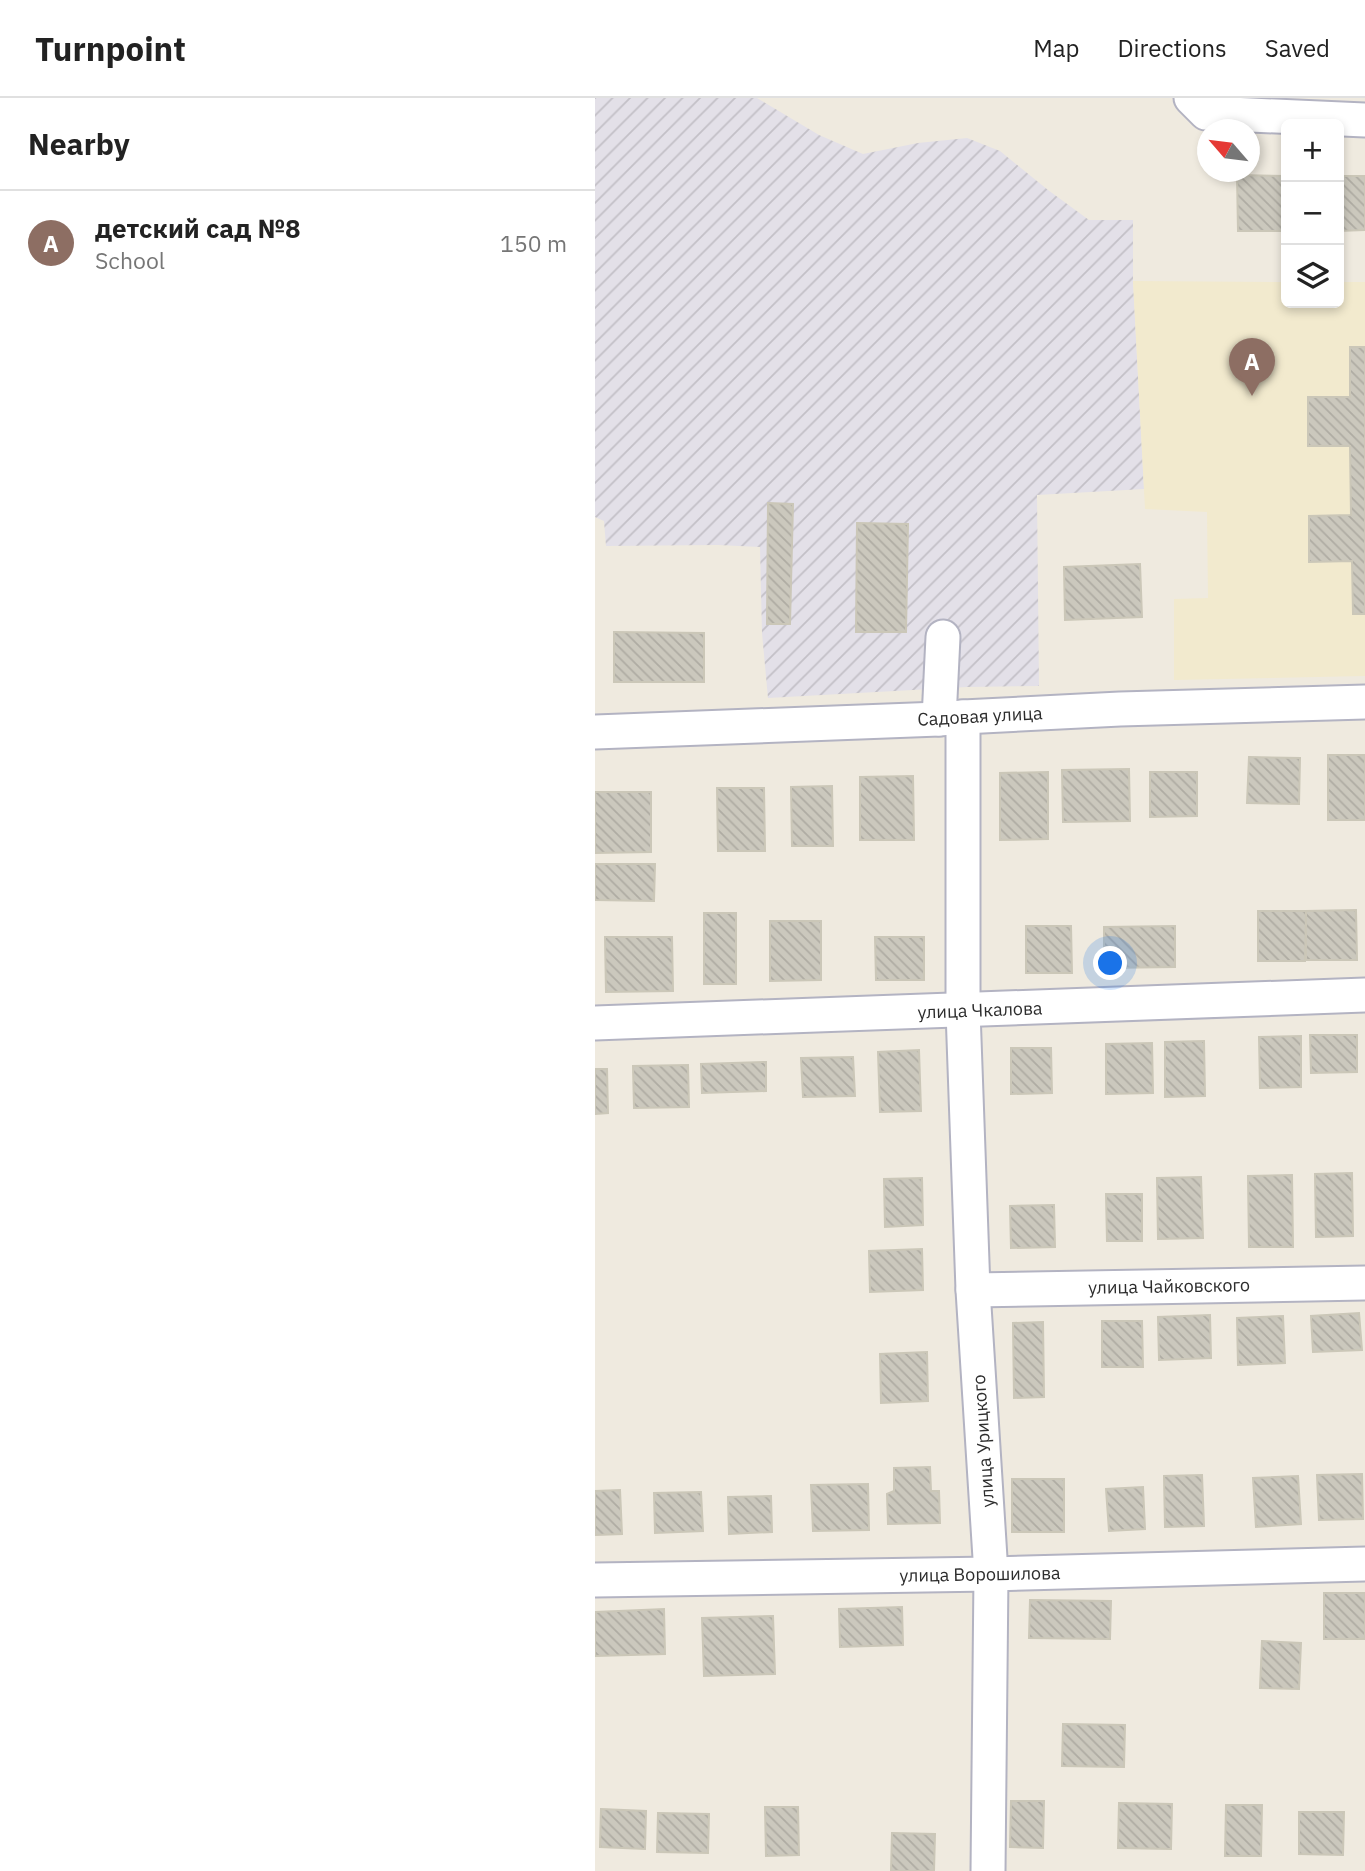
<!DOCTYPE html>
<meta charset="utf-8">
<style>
:root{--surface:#fff;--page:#f2f2f2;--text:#222;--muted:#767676;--line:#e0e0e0;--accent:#3d4bff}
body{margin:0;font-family:"IBM Plex Sans",sans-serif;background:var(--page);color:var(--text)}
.controls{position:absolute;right:21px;top:21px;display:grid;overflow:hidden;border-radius:10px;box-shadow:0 4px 10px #0003}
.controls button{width:63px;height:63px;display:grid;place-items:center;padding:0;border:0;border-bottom:2px solid var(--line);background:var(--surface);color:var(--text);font:35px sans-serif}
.compass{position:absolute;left:602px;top:21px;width:63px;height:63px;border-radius:50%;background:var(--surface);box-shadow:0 4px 10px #0003;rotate:298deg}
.you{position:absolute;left:516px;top:866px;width:24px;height:24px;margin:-18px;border:5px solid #fff;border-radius:50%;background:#1a73e8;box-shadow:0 0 0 10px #1a73e833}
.badge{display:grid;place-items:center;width:46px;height:46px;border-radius:50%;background:var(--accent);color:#fff;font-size:23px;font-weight:700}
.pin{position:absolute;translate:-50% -58px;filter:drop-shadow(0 2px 4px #0008)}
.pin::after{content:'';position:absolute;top:37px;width:24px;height:21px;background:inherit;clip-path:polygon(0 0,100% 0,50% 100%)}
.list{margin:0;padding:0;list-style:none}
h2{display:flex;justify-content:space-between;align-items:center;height:91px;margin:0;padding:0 28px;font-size:30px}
h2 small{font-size:23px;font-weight:400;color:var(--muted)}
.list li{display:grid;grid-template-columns:46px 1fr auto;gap:21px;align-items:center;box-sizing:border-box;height:105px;padding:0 28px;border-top:2px solid var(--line)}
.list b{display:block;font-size:26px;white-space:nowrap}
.list p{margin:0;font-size:23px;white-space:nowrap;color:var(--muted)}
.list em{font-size:23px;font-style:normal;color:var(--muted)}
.icon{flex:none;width:38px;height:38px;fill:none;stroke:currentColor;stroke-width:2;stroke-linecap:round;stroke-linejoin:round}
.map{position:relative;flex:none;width:770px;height:1773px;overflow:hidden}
header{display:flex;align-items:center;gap:42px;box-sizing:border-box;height:98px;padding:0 35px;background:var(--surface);border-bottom:2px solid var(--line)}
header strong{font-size:33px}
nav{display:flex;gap:38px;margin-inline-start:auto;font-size:24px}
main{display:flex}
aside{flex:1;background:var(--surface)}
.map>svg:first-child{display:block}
.industrial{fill:url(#industrial-furrows)}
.education{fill:#f2eace}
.building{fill:url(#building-back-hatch);stroke:#cbc7b8;stroke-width:2}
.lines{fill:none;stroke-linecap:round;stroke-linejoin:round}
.minor-casing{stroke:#b3b3c2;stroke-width:37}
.minor{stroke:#fff;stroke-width:33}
.labels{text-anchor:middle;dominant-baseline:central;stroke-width:5;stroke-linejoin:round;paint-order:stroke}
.street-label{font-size:18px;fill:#2d2d2d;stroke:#fff}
</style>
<header>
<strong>Turnpoint</strong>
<nav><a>Map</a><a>Directions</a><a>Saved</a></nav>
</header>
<main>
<aside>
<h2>Nearby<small></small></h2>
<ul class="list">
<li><span class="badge" style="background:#8d6e63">A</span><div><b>детский сад №8</b><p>School</p></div><em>150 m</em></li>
</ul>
</aside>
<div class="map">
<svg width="770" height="1773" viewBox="0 0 770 1773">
<defs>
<pattern id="industrial-furrows" width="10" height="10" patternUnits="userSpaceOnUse" patternTransform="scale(1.75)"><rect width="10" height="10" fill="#e3e0e8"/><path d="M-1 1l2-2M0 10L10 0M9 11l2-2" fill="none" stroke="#c3c0c7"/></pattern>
<pattern id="building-back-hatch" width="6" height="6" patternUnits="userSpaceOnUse" patternTransform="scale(1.75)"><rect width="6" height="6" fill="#cbc8bd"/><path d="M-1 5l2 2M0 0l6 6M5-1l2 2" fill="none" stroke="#afaca3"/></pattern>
</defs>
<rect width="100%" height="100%" fill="#efeadf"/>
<polygon class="industrial" points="0,0 162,0 224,37 268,56 323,45 372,40 405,53 453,92 494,122 538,122 538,183 549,391 442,397 444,588 372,589 173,600 167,535 165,449 123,447 11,448 9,423 0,419"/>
<polygon class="education" points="538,183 691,184 691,205 744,205 744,184 770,184 770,578 579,582 579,501 613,500 612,414 550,411"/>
<g class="building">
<polygon points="642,77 691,78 691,133 643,133"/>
<polygon points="744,78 770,78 770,132 744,133"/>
<polygon points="755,249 770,249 770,516 758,516 757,463 714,464 714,418 756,417 755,348 713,348 713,299 755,299"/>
<polygon points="173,405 198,406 195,526 172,526"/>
<polygon points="262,425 313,426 311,534 261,534"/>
<polygon points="545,466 547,519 470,522 469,469"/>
<polygon points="19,534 109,535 109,584 19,584"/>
<rect x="733" y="657" width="37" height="65"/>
<polygon points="654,659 705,660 704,706 652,705"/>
<polygon points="534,671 535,723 468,724 467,672"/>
<polygon points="453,674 453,741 405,742 405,675"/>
<polygon points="555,674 602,674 602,718 555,719"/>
<polygon points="318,678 319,742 265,742 265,679"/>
<polygon points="237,688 238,748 197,748 196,689"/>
<polygon points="122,690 169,690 170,753 123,753"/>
<polygon points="0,694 56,694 56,754 0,755"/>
<polygon points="0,766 60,766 59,803 0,802"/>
<polygon points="761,812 762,862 711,862 711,813"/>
<polygon points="663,813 711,813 710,863 663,863"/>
<rect x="109" y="815" width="32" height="71"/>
<polygon points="175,823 226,823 226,882 175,883"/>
<polygon points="431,828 476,828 477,875 431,875"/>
<polygon points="580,828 580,869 509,870 509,829"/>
<polygon points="10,839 77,839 78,893 11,894"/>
<polygon points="280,839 329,839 329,882 281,882"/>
<polygon points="715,937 762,937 762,974 716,975"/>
<polygon points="706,938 706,989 665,990 664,939"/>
<polygon points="609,943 610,998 570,999 570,944"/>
<polygon points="557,945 558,995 511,996 511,946"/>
<polygon points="416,950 456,950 457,995 416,996"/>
<polygon points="324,952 326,1013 285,1014 283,954"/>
<polygon points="258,959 260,998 208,999 206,960"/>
<polygon points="171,964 171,993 107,995 106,966"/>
<polygon points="93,967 94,1009 39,1010 38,968"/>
<polygon points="0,971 12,971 13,1015 0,1016"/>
<polygon points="757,1075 758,1138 721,1139 720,1076"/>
<polygon points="697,1077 698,1149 654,1149 653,1078"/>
<polygon points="606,1079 608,1140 563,1141 562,1080"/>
<polygon points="327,1080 328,1127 290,1129 289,1081"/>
<polygon points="511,1096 547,1096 547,1143 512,1143"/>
<polygon points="459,1107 460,1149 416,1150 415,1108"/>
<polygon points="327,1151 328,1192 275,1194 274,1153"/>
<polygon points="764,1215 767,1252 718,1254 716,1218"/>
<polygon points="615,1217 616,1260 564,1262 563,1219"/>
<polygon points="688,1218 690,1265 643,1267 642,1220"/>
<polygon points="507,1223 547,1223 548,1269 507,1269"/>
<polygon points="448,1224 449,1299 419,1300 418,1225"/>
<polygon points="332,1254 333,1303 286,1305 285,1256"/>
<polygon points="335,1369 336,1393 344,1393 345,1425 293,1426 292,1396 299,1393 299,1370"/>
<polygon points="767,1376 768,1421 724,1422 722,1377"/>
<polygon points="607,1377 609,1428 570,1429 569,1378"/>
<polygon points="703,1378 706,1426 661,1429 658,1380"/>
<rect x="417" y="1381" width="52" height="53"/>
<polygon points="273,1386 274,1432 218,1433 216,1387"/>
<polygon points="548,1389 550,1431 514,1433 511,1391"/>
<polygon points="25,1392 27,1436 0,1437 0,1393"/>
<polygon points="106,1394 108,1433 60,1435 59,1395"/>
<polygon points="176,1398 177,1434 134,1436 133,1399"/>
<rect x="729" y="1495" width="41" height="46"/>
<polygon points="435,1502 516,1503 515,1541 434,1540"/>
<polygon points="307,1509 308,1547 245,1549 244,1511"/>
<polygon points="69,1511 70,1556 0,1558 0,1514"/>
<polygon points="178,1518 180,1576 109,1578 107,1520"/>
<polygon points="667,1543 706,1545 704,1591 665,1590"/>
<polygon points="468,1626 530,1627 529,1669 467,1668"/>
<polygon points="416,1703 449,1703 448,1750 415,1749"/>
<polygon points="524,1705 577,1706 576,1751 523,1750"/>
<polygon points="631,1707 667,1707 666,1758 630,1758"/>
<polygon points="170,1709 203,1709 204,1757 171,1758"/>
<polygon points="6,1711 51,1713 50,1751 5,1749"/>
<polygon points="704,1714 749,1714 748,1757 704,1756"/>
<polygon points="63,1715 114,1716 113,1755 62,1754"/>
<polygon points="297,1735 340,1736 339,1773 296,1773"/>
</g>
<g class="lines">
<g class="minor-casing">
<g id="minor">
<polyline points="596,0 611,15 770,22"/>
<polyline points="368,619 368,913 378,1192 396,1476 393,1773"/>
<polyline points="344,621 348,539"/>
<polyline points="0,634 344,621 368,619 525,611 770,604"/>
<polyline points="0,925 770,897"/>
<polyline points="378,1192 770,1185"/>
<polyline points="0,1482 396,1476 770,1466"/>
</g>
</g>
<use href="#minor" class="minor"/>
</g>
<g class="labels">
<g class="street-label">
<text transform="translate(385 618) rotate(-3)">Садовая улица</text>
<text transform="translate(385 912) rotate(-2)">улица Чкалова</text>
<text transform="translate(574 1188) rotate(-1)">улица Чайковского</text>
<text transform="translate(388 1343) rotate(-94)">улица Урицкого</text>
<text transform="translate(385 1476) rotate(-1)">улица Ворошилова</text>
</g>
</g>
</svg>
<div class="controls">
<button>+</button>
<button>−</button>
<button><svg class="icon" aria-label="layers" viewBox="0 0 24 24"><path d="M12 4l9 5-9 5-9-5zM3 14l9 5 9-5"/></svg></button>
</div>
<svg class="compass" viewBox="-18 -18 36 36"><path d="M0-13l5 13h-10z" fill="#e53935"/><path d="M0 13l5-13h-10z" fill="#767676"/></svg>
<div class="you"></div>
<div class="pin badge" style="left:657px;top:298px;background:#8d6e63">A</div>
</div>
</main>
